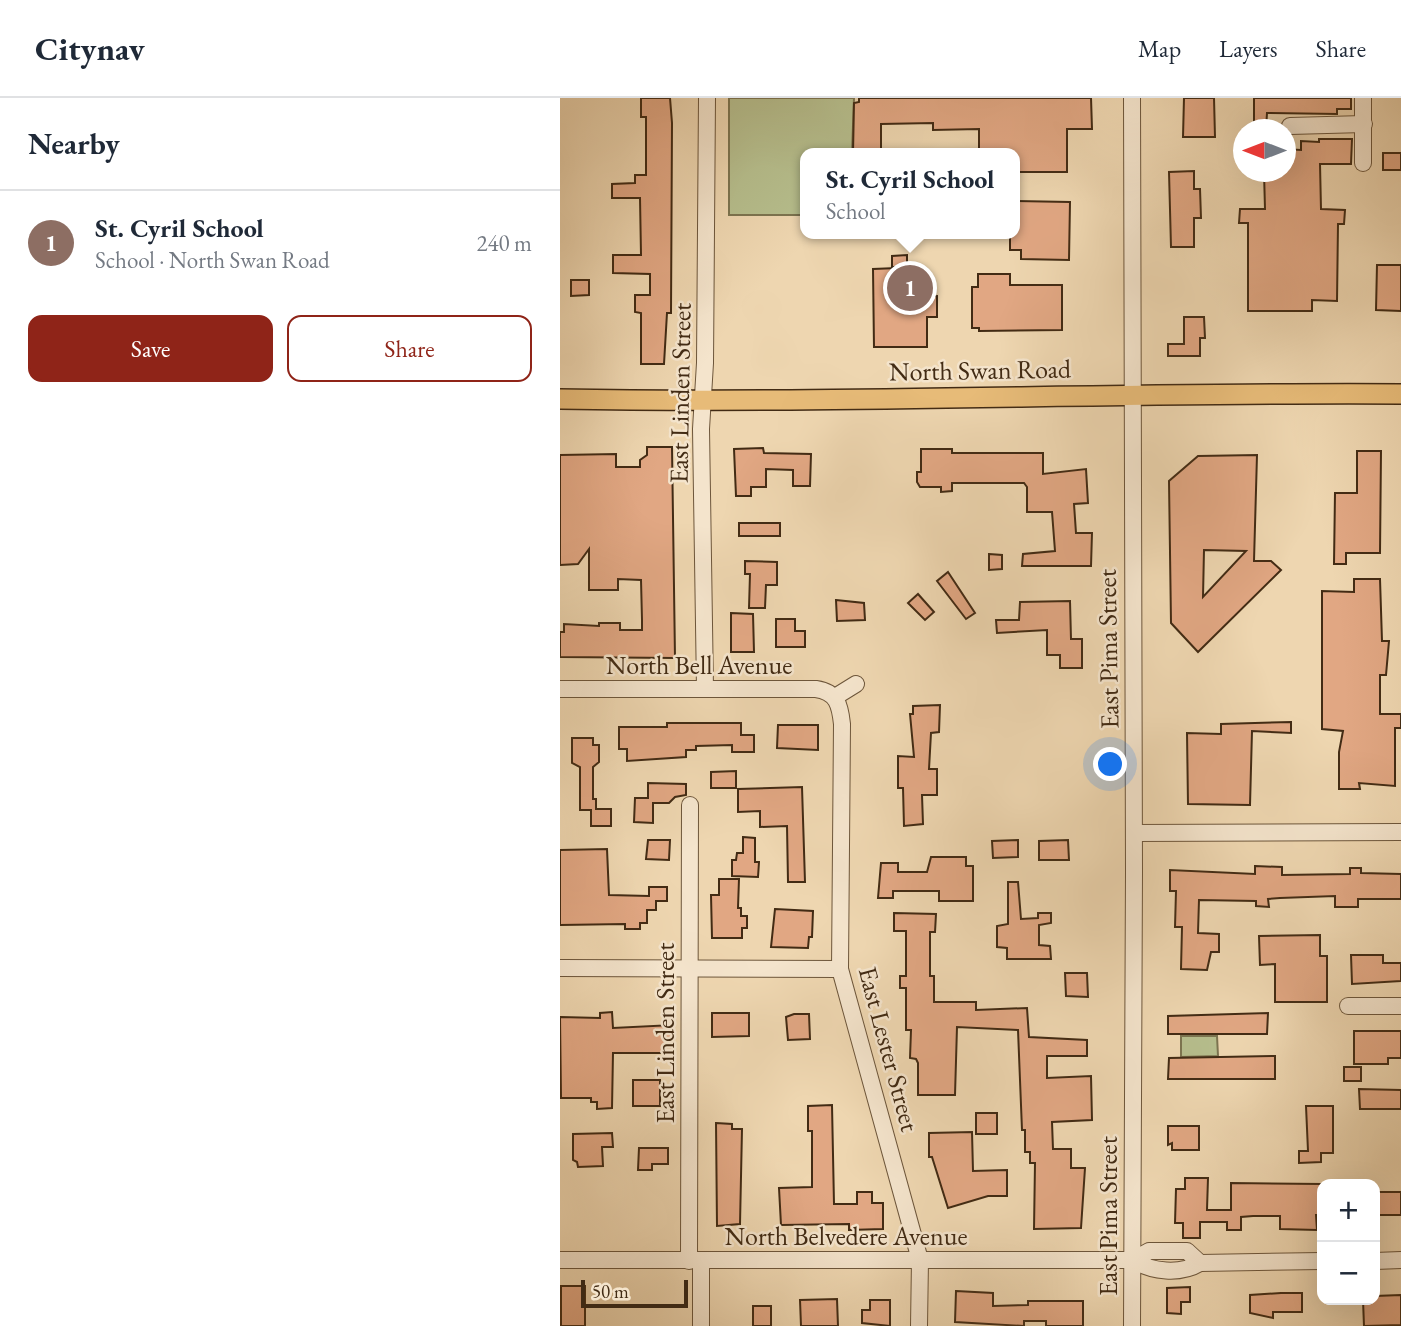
<!DOCTYPE html>
<meta charset="utf-8">
<style>
:root{--surface:#fff;--page:#f2f2f3;--text:#1f2937;--muted:#747a83;--line:#e0e1e3;--accent:#8f2418}
body{margin:0;font-family:"EB Garamond",serif;background:var(--page);color:var(--text)}
.controls{position:absolute;right:21px;bottom:21px;display:grid;overflow:hidden;border-radius:14px;box-shadow:0 7px 28px #0002}
.controls button{width:63px;height:63px;display:grid;place-items:center;padding:0;border:0;border-bottom:2px solid var(--line);background:var(--surface);color:var(--text);font:35px sans-serif}
.compass{position:absolute;left:673px;top:21px;width:63px;height:63px;border-radius:50%;background:var(--surface);box-shadow:0 7px 28px #0002;rotate:270deg}
.scale{position:absolute;left:21px;bottom:18px;width:107px;box-sizing:border-box;padding-left:7px;border:4px solid #422b14;border-top:0;font-size:19px;line-height:24px;white-space:nowrap;color:#422b14;-webkit-text-stroke:5px #f4e4cc;paint-order:stroke}
.you{position:absolute;left:551px;top:667px;width:24px;height:24px;margin:-18px;border:5px solid #fff;border-radius:50%;background:#1a73e8;box-shadow:0 0 0 10px #1a73e833}
.badge{display:grid;place-items:center;width:46px;height:46px;border-radius:50%;background:var(--accent);color:#fff;font-size:23px;font-weight:700}
.pin{position:absolute;translate:-50% -50%;border:4px solid #fff;box-shadow:0 2px 7px #0006}
.popup{position:absolute;left:240px;top:50px;width:220px;height:91px;box-sizing:border-box;display:grid;place-content:center;border-radius:14px;background:var(--surface);filter:drop-shadow(0 2px 5px #0005);font-size:23px;white-space:nowrap;color:var(--muted)}
.popup b{font-size:26px;color:var(--text)}
.popup::after{content:'';position:absolute;left:50%;top:100%;margin-left:-14px;border:14px solid transparent;border-top-color:var(--surface)}
.list{margin:0;padding:0;list-style:none}
h2{display:flex;justify-content:space-between;align-items:center;height:91px;margin:0;padding:0 28px;font-size:30px}
h2 small{font-size:23px;font-weight:400;color:var(--muted)}
.list li{display:grid;grid-template-columns:46px 1fr auto;gap:21px;align-items:center;box-sizing:border-box;height:105px;padding:0 28px;border-top:2px solid var(--line)}
.list b{display:block;font-size:26px;white-space:nowrap}
.list p{margin:0;font-size:23px;white-space:nowrap;color:var(--muted)}
.list em{font-size:23px;font-style:normal;color:var(--muted)}
.actions{display:flex;gap:14px;padding:21px 28px}
.actions a{flex:1;padding:16px 0;border:2px solid var(--accent);border-radius:14px;text-align:center;font-size:24px;color:var(--accent)}
.actions .main{background:var(--accent);color:#fff}
.map{position:relative;flex:none;width:841px;height:1228px;overflow:hidden}
header{display:flex;align-items:center;gap:42px;box-sizing:border-box;height:98px;padding:0 35px;background:var(--surface);border-bottom:2px solid var(--line)}
header strong{font-size:33px}
nav{display:flex;gap:38px;margin-inline-start:auto;font-size:24px}
main{display:flex}
aside{flex:1;background:var(--surface)}
.map>svg:first-child{display:block}
.green{fill:#b6be8d;stroke:#7c7450;stroke-width:2}
.building{fill:#e1a783;stroke:#422b14;stroke-width:2;fill-rule:evenodd}
.lines{fill:none;stroke-linecap:round;stroke-linejoin:round}
.minor-casing{stroke:#6d563b;stroke-width:18}
.major-casing{stroke:#422b14;stroke-width:22}
.minor{stroke:#f4e4cc;stroke-width:16}
.major{stroke:#e7bb78;stroke-width:19}
.labels{text-anchor:middle;dominant-baseline:central;stroke-width:5;stroke-linejoin:round;paint-order:stroke}
.street-label{font-size:26px;fill:#422b14;stroke:#f4e4cc}
</style>
<header>
<strong>Citynav</strong>
<nav><a>Map</a><a>Layers</a><a>Share</a></nav>
</header>
<main>
<aside>
<h2>Nearby<small></small></h2>
<ul class="list">
<li><span class="badge" style="background:#8d6e63">1</span><div><b>St. Cyril School</b><p>School · North Swan Road</p></div><em>240 m</em></li>
</ul>
<div class="actions"><a class="main">Save</a><a>Share</a></div>
</aside>
<div class="map">
<svg width="841" height="1228" viewBox="0 0 841 1228">
<rect width="100%" height="100%" fill="#eed6b0"/>
<filter id="stains"><feTurbulence type="fractalNoise" baseFrequency=".00286" numOctaves="4"/><feColorMatrix values="0 0 0 0 .2 0 0 0 0 .09 0 0 0 0 .02 0 0 0 .5 -.17"/></filter>
<radialGradient id="worn" r=".72"><stop offset=".6" stop-color="#630" stop-opacity="0"/><stop offset="1" stop-color="#630" stop-opacity=".3"/></radialGradient>
<g class="green">
<polygon points="169,0 294,0 292,55 245,55 245,117 169,117"/>
<polygon points="657,938 658,958 621,959 621,938"/>
</g>
<g class="building">
<polygon points="81,0 110,0 112,25 111,215 107,215 104,266 81,266 81,215 75,214 75,197 90,197 90,176 53,175 53,157 81,157 80,100 52,100 52,86 75,85 75,77 86,77 86,19 81,19"/>
<polygon points="299,0 531,0 532,31 507,31 507,74 455,74 455,55 419,55 419,31 373,32 373,25 321,26 321,55 293,55 294,5 299,4"/>
<polygon points="624,0 654,0 655,39 623,39"/>
<polygon points="694,0 791,0 791,11 777,11 777,16 707,15 706,32 694,32"/>
<polygon points="759,41 792,41 791,66 760,66 761,111 785,112 784,126 778,126 777,203 752,202 752,213 688,213 688,125 679,125 680,111 705,111 704,74 725,74 725,51 741,52 741,43 759,44"/>
<rect x="823" y="55" width="18" height="17"/>
<polygon points="634,73 634,91 640,91 641,120 634,120 634,149 611,149 609,74"/>
<polygon points="455,103 510,104 509,162 461,161 461,152 450,152 450,136 455,136"/>
<polygon points="347,157 347,169 332,169 332,158"/>
<polygon points="817,167 841,167 841,213 816,212"/>
<polygon points="337,170 337,192 368,192 368,199 377,198 377,219 367,219 367,249 314,249 313,171"/>
<polygon points="418,176 450,176 450,187 502,187 502,232 419,233 419,230 412,230 412,189 418,189"/>
<polygon points="11,182 29,182 29,197 11,198"/>
<polygon points="624,219 644,219 645,240 640,240 640,258 608,258 608,246 624,246"/>
<polygon points="87,349 112,349 115,560 0,559 0,534 4,534 4,526 39,528 39,525 60,525 60,532 82,532 82,522 81,482 58,481 58,492 29,492 29,451 18,466 0,467 0,357 56,356 56,369 80,369 80,362 87,357"/>
<polygon points="203,350 204,355 251,356 250,388 233,388 233,372 206,371 206,389 191,389 191,398 176,398 174,351"/>
<polygon points="361,351 392,351 392,355 483,355 483,376 526,371 528,405 514,406 516,435 532,435 531,468 462,468 463,456 495,453 492,414 467,414 467,389 464,385 392,385 392,393 381,394 381,389 360,389 357,384 357,374 361,374"/>
<polygon points="797,353 821,353 820,455 786,455 786,466 774,466 775,395 797,395"/>
<path d="M697 357 694 463H711L721 472 638 554 611 525 609 383 638 358ZM644 452 686 453 643 499Z"/>
<rect x="179" y="425" width="41" height="13"/>
<polygon points="429,456 442,457 442,471 429,472"/>
<polygon points="185,463 217,464 217,487 206,487 205,510 189,510 190,476 185,476"/>
<polygon points="388,474 415,515 406,521 377,483"/>
<polygon points="794,481 820,481 822,543 829,543 826,577 820,577 820,616 841,616 841,630 835,630 835,688 799,685 800,691 779,691 779,654 783,633 762,631 762,493 794,494"/>
<polygon points="358,496 374,514 365,522 348,505"/>
<polygon points="276,502 304,505 305,522 277,523"/>
<polygon points="510,503 511,541 522,541 522,570 500,570 500,557 487,557 487,532 437,535 436,522 459,522 460,504"/>
<polygon points="171,515 193,516 194,554 171,554"/>
<polygon points="216,521 235,521 235,533 245,533 245,549 216,549"/>
<polygon points="380,607 379,634 371,635 369,671 377,671 377,697 362,697 363,726 344,728 343,690 338,690 338,658 354,659 350,616 353,616 353,608"/>
<polygon points="731,624 731,635 692,633 690,707 628,706 627,635 661,636 661,626"/>
<polygon points="107,625 181,625 181,637 194,637 194,654 172,654 172,647 136,648 136,652 126,652 126,659 67,663 67,651 59,651 59,629 107,629"/>
<polygon points="218,627 258,627 258,652 217,650"/>
<polygon points="12,640 33,640 33,647 39,647 39,664 33,669 33,701 36,701 36,711 51,711 51,728 31,728 31,712 20,712 20,669 12,665"/>
<polygon points="176,673 176,690 151,690 151,674"/>
<polygon points="88,685 126,686 126,697 115,699 109,705 93,705 93,725 74,724 75,700 88,700"/>
<polygon points="242,689 245,784 228,784 227,728 200,729 200,713 178,714 178,691"/>
<polygon points="183,739 195,740 195,764 199,764 198,779 172,778 172,762 176,762 177,755 183,755"/>
<polygon points="88,742 110,742 109,762 86,761"/>
<polygon points="458,742 458,759 433,760 432,743"/>
<polygon points="508,742 509,762 479,762 479,743"/>
<polygon points="47,751 49,797 89,798 89,789 107,789 107,803 96,803 96,812 87,812 87,825 80,825 80,831 65,831 65,826 0,827 0,752"/>
<polygon points="371,759 406,759 406,768 413,768 413,803 379,803 379,793 333,793 333,800 318,800 321,765 338,765 338,774 367,774"/>
<polygon points="695,768 722,769 722,777 790,776 790,770 801,770 801,775 841,776 841,801 798,801 798,809 775,809 775,798 720,800 708,801 709,809 696,808 696,803 639,802 638,835 659,836 659,854 651,854 647,872 621,871 622,829 615,829 616,793 610,793 610,772 695,776"/>
<polygon points="159,781 179,781 178,810 181,810 181,818 187,818 187,830 182,830 182,840 152,840 151,797 159,797"/>
<polygon points="448,784 458,784 461,821 478,820 478,815 491,815 491,825 479,827 479,847 490,848 491,861 447,861 447,850 437,849 437,828 448,826"/>
<polygon points="215,811 253,813 252,839 249,839 248,850 211,849"/>
<polygon points="334,815 376,816 375,834 370,834 370,878 374,878 374,904 416,904 416,912 467,910 469,939 527,942 527,958 487,958 487,980 531,978 532,1022 492,1024 493,1051 511,1051 511,1070 525,1070 521,1130 474,1131 475,1065 470,1065 470,1054 465,1054 465,1032 462,1032 458,932 397,929 395,997 358,997 358,965 356,961 350,960 351,932 346,932 346,890 340,890 340,878 346,878 346,833 334,833"/>
<polygon points="760,837 760,858 767,858 767,904 715,904 715,866 700,867 699,838"/>
<polygon points="791,857 823,857 823,865 841,865 841,883 792,886"/>
<polygon points="505,875 527,875 528,899 506,898"/>
<polygon points="52,914 53,930 113,927 114,952 102,952 102,955 53,955 52,1010 37,1011 37,1004 31,1004 31,1000 1,1000 0,919 40,920 40,915"/>
<polygon points="152,915 189,915 189,938 152,939"/>
<polygon points="708,915 707,936 608,936 608,918"/>
<polygon points="234,916 249,916 250,941 228,942 226,919"/>
<polygon points="794,933 841,933 841,960 828,960 828,966 794,966"/>
<polygon points="715,958 715,981 608,981 609,960"/>
<rect x="784" y="969" width="17" height="14"/>
<rect x="73" y="982" width="27" height="26"/>
<polygon points="799,991 841,992 841,1011 800,1011"/>
<polygon points="272,1007 274,1106 297,1106 297,1094 312,1094 312,1105 323,1105 323,1131 289,1132 289,1126 221,1127 219,1090 252,1089 252,1033 248,1033 248,1008"/>
<polygon points="746,1008 773,1008 773,1055 761,1055 761,1064 739,1065 739,1053 748,1053"/>
<rect x="416" y="1015" width="21" height="21"/>
<polygon points="156,1025 172,1026 172,1031 182,1031 180,1126 157,1128"/>
<polygon points="608,1028 639,1028 639,1052 612,1052 612,1045 608,1047"/>
<polygon points="412,1034 413,1073 447,1072 447,1098 428,1098 388,1110 372,1059 369,1059 369,1035"/>
<polygon points="52,1035 53,1049 42,1049 43,1068 18,1069 17,1064 13,1062 13,1036"/>
<polygon points="79,1050 108,1050 108,1066 92,1066 92,1072 78,1072"/>
<polygon points="625,1080 648,1080 647,1112 671,1112 671,1085 762,1086 762,1117 756,1117 757,1132 720,1131 720,1118 693,1118 681,1119 681,1132 667,1132 667,1124 640,1124 640,1140 623,1140 623,1125 615,1125 616,1091 625,1091"/>
<rect x="815" y="1094" width="26" height="23"/>
<rect x="1" y="1188" width="24" height="40"/>
<polygon points="630,1189 630,1204 621,1204 621,1216 607,1215 607,1190"/>
<polygon points="396,1193 433,1195 433,1208 468,1207 468,1203 523,1203 523,1228 486,1228 486,1223 464,1223 464,1228 395,1224"/>
<polygon points="721,1195 742,1195 742,1214 713,1214 713,1220 690,1215 690,1197"/>
<polygon points="841,1197 841,1227 804,1228 803,1202 815,1202 815,1198"/>
<polygon points="277,1201 278,1228 241,1228 240,1202"/>
<polygon points="310,1202 330,1202 330,1228 302,1225 302,1212 310,1212"/>
<rect x="193" y="1208" width="18" height="20"/>
</g>
<g class="lines">
<g class="minor-casing">
<g id="minor">
<polyline points="730,28 804,26"/>
<polyline points="803,65 803,0"/>
<path d="M0 591H256C277 594 280 607 282 626L280 871 360 1162 359 1228"/>
<polyline points="145,591 141,331 145,265 147,0"/>
<polyline points="275,599 296,586"/>
<polyline points="574,735 841,734"/>
<polyline points="0,870 280,871"/>
<polyline points="788,908 841,908"/>
<path d="M589 1153H627L640 1165C620 1177 592 1174 573 1162Z"/>
<polyline points="0,1162 573,1162"/>
<polyline points="129,1163 130,707"/>
<polyline points="141,1163 141,1228"/>
<polyline points="815,1163 841,1162"/>
<polyline points="640,1165 762,1163"/>
<polyline points="572,1228 574,774 572,0"/>
</g>
</g>
<g class="major-casing">
<path id="major" d="M0 301C280 306 561 294 841 296"/>
</g>
<use href="#minor" class="minor"/>
<use href="#major" class="major"/>
</g>
<g class="labels">
<g class="street-label">
<text transform="translate(420 272) rotate(-1)">North Swan Road</text>
<text transform="translate(120 295) rotate(-89)">East Linden Street</text>
<text transform="translate(548 551) rotate(-91)">East Pima Street</text>
<text x="139" y="567">North Bell Avenue</text>
<text transform="translate(105 935) rotate(-90)">East Linden Street</text>
<text transform="translate(329 951) rotate(75)">East Lester Street</text>
<text transform="translate(548 1118) rotate(-90)">East Pima Street</text>
<text x="286" y="1138">North Belvedere Avenue</text>
</g>
</g>
<rect width="100%" height="100%" filter="url(#stains)"/>
<rect width="100%" height="100%" fill="url(#worn)"/>
</svg>
<div class="controls">
<button>+</button>
<button>−</button>
</div>
<svg class="compass" viewBox="-18 -18 36 36"><path d="M0-13l5 13h-10z" fill="#e53935"/><path d="M0 13l5-13h-10z" fill="#747a83"/></svg>
<div class="scale">50 m</div>
<div class="you"></div>
<div class="pin badge" style="left:350px;top:190px;background:#8d6e63">1</div>
<div class="popup"><b>St. Cyril School</b>School</div>
</div>
</main>
